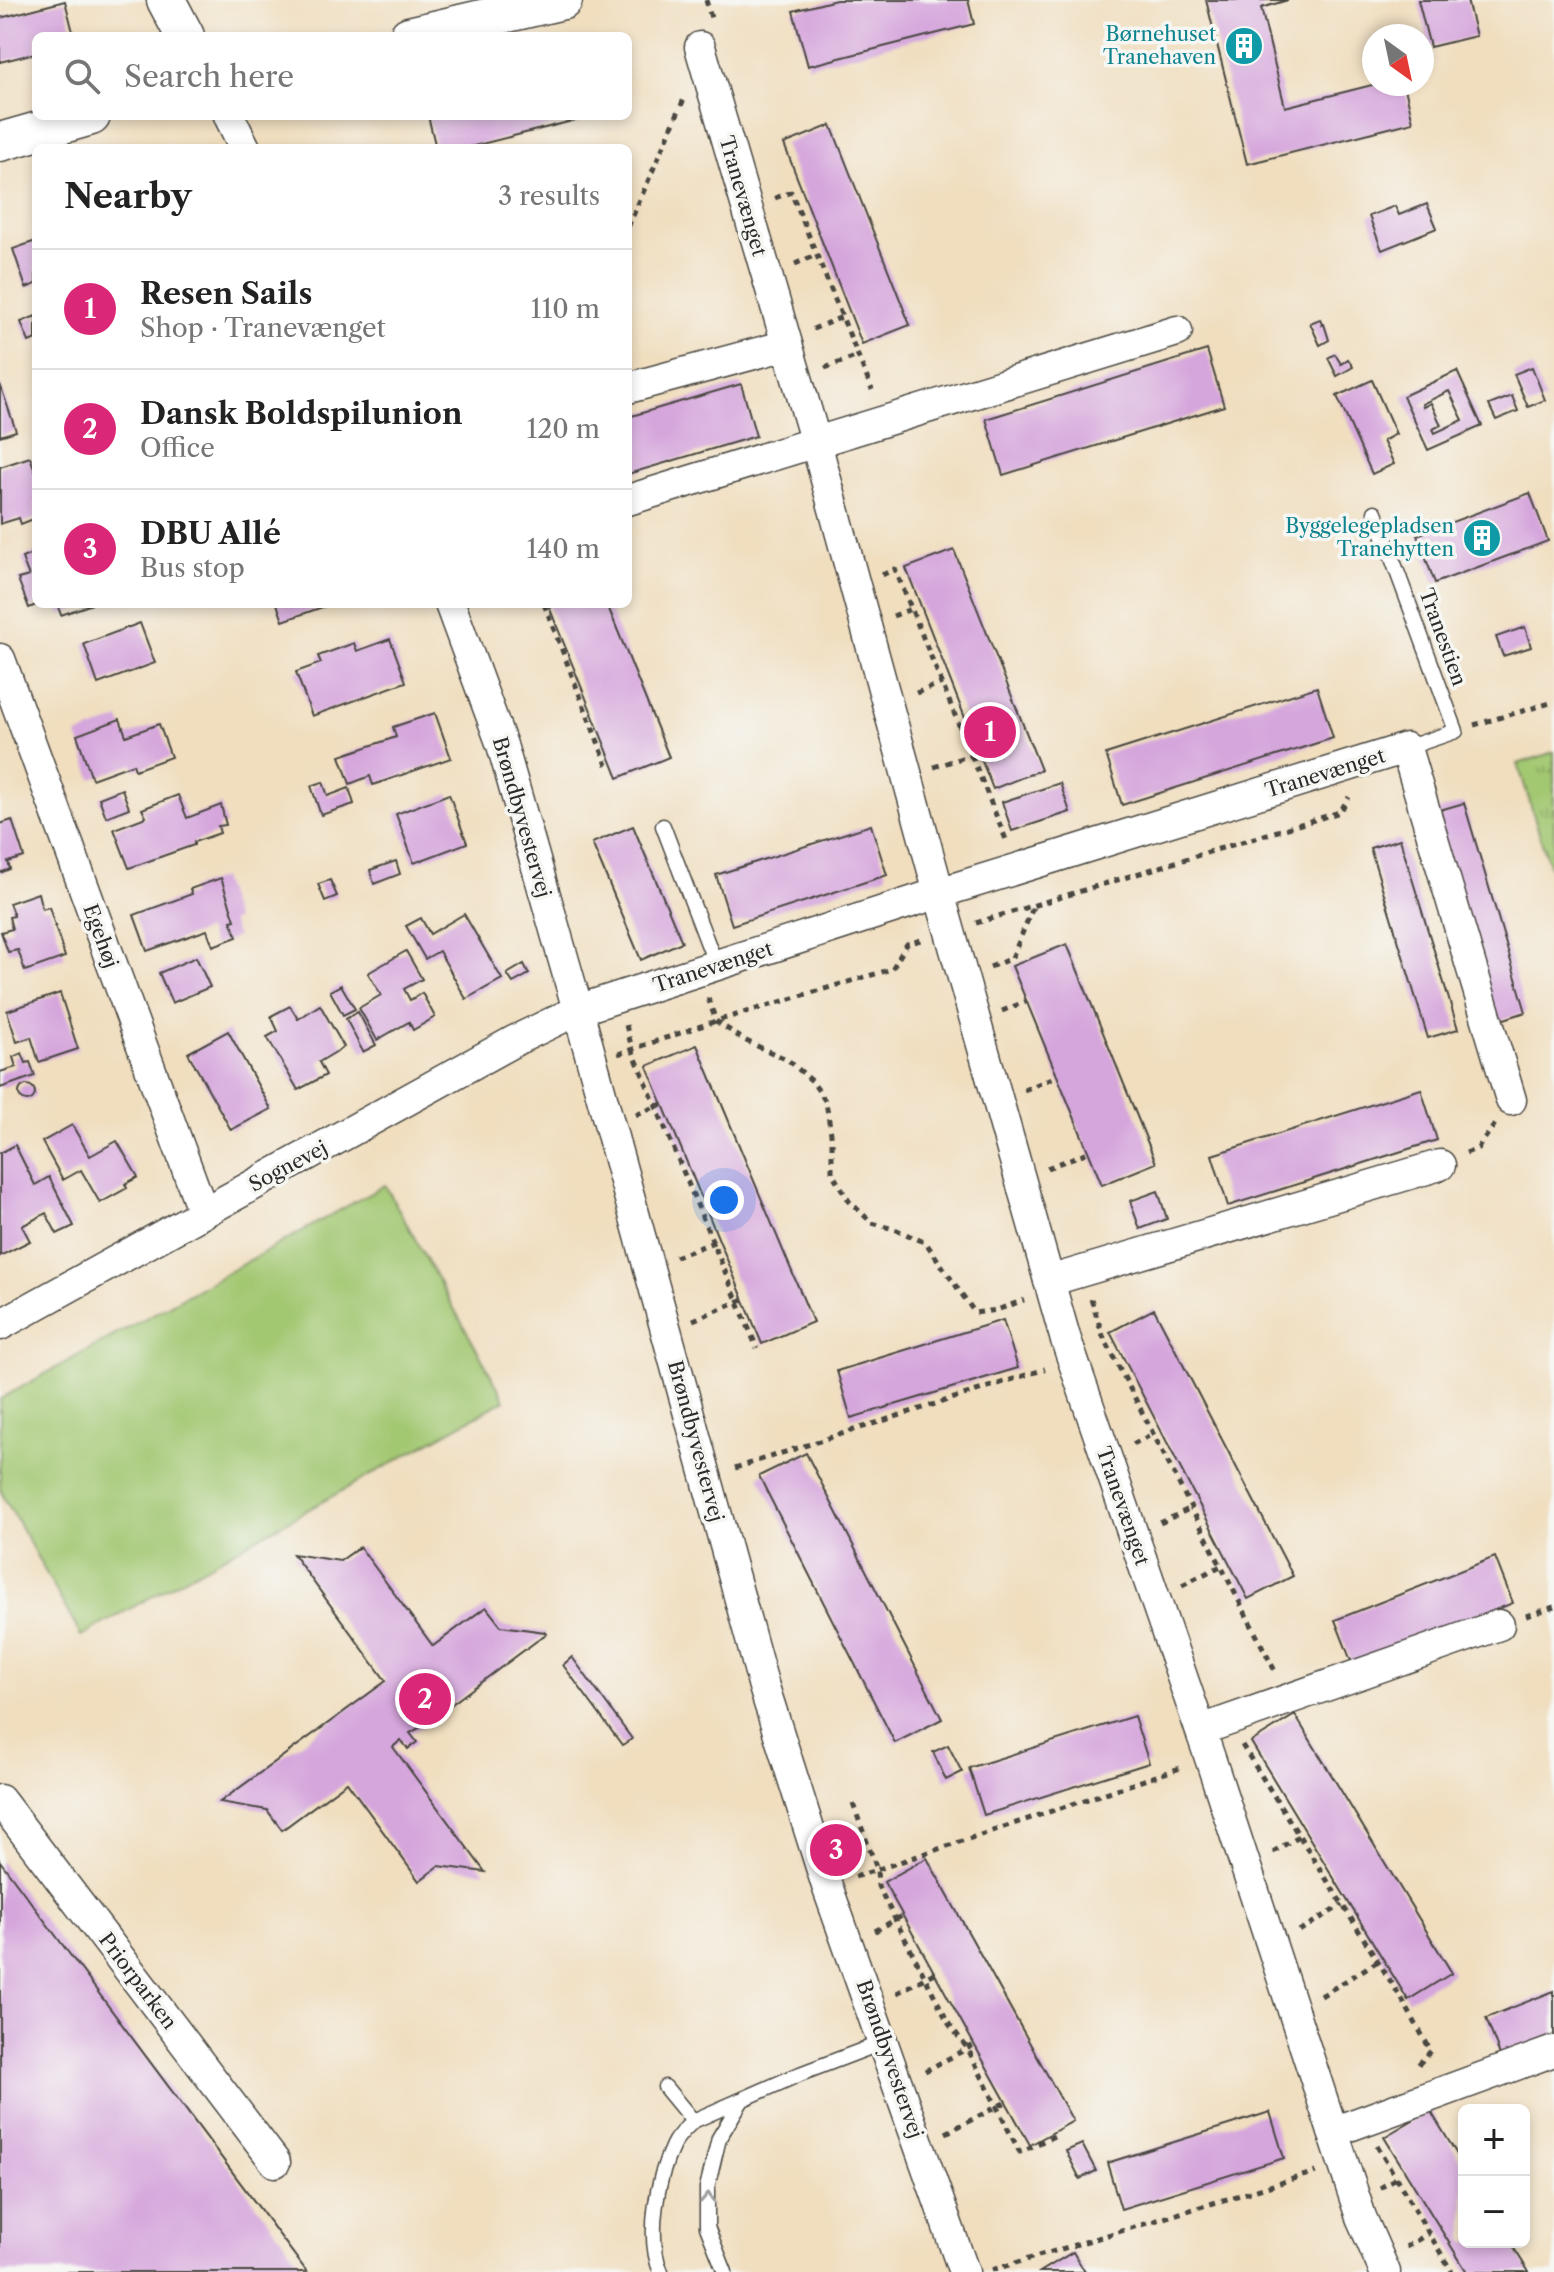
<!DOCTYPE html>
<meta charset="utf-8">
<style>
:root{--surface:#fff;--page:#f2f2f2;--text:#222;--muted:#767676;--line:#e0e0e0;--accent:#db2777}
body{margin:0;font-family:"Libre Caslon Text",serif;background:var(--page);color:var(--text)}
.controls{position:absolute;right:24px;bottom:24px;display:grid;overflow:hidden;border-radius:12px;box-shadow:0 4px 12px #0003}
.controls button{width:72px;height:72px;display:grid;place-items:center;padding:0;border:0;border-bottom:2px solid var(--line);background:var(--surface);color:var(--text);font:40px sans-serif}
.compass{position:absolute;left:1362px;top:24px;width:72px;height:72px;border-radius:50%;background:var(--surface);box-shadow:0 4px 12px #0003;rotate:147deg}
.you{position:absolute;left:724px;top:1200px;width:28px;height:28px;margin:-20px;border:6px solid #fff;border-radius:50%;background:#1a73e8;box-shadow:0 0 0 12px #1a73e833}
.badge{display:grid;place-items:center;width:52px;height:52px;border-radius:50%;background:var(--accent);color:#fff;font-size:26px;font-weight:700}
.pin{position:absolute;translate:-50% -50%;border:4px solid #fff;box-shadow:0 2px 8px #0006}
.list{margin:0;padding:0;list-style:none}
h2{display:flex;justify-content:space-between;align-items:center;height:104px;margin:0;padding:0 32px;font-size:34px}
h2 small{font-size:26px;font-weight:400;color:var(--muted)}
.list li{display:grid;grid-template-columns:52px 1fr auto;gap:24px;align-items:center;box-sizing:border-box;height:120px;padding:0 32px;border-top:2px solid var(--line)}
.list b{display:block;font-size:30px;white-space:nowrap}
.list p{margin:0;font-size:26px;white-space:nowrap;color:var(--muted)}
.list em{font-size:26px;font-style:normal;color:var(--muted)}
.icon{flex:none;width:44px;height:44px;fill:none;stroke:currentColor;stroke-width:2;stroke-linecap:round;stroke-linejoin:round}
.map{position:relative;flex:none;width:1554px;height:2272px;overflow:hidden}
.search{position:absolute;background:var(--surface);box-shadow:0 4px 12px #0003;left:32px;top:32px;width:600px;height:88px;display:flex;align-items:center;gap:20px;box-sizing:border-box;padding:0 28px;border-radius:12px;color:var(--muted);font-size:30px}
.panel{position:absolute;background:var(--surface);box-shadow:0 4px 12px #0003;left:32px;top:144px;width:600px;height:464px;border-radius:12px}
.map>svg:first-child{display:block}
.grass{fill:url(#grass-tufts);stroke:#677a4e;stroke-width:2}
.garden{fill:#a3c872;stroke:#677a4e;stroke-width:2}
.building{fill:#d5a6dc;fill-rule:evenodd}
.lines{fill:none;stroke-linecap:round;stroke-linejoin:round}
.service-casing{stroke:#494641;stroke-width:17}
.minor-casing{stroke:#494641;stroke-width:33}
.tertiary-casing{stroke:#494641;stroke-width:41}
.path{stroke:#494641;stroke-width:5;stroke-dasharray:6 6;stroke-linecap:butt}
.service{stroke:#fff;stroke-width:14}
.minor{stroke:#fff;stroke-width:30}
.tertiary{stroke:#fff;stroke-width:38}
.oneway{stroke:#a0a0a0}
.labels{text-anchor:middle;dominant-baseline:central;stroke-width:7;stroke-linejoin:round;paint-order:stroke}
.culture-label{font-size:20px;fill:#0d838f;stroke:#f6f6f2;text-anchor:end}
.street-label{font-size:20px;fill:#2b2b2b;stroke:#f6f6f2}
</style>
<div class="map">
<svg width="1554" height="2272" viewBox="0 0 1554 2272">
<defs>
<pattern id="grass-tufts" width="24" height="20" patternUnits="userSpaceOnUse" patternTransform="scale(2)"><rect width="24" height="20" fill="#a3c872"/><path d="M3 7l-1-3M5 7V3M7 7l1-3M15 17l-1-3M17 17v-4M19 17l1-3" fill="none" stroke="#85a35e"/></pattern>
</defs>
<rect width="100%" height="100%" fill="#f6f6f2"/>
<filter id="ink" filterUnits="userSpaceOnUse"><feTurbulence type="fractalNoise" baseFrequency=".0125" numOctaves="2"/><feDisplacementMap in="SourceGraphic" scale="16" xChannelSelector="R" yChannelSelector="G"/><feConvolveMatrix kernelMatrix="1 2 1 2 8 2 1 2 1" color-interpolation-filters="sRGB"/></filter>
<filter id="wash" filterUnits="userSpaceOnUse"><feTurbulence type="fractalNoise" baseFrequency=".006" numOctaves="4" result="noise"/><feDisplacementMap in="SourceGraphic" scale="32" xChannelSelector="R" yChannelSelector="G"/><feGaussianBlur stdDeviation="1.8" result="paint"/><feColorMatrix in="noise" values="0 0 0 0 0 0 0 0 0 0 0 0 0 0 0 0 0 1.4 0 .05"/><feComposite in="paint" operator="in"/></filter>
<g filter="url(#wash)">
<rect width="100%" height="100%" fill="#f0debf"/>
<polygon class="grass" points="1554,752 1554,881 1518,764"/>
<polygon class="garden" points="385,1185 505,1400 81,1636 0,1490 0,1399"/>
<g id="blocks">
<g class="building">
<polygon points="836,0 968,0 974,24 808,66 793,11"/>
<polygon points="1206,0 1288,0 1261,8 1285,107 1376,84 1404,84 1413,122 1247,164"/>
<polygon points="1418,0 1467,0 1476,36 1430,47"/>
<polygon points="65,1 74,36 36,36 36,53 0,62 0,18"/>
<polygon points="428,116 588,116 588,117 466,148 436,148"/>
<polygon points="831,125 910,325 862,344 784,144"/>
<polygon points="1427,204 1437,228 1382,250 1369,216 1395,206 1399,215"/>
<polygon points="36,241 36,284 26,288 13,249"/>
<polygon points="36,316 36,339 29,342 21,322"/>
<polygon points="1320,319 1322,325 1324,324 1329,340 1320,345 1310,323"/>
<polygon points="1207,350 1224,406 1003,475 986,419"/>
<polygon points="1335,354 1341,364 1348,359 1353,367 1337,376 1328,358"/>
<polygon points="1532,367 1545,400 1528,407 1514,374"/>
<path d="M1457 371 1482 426 1428 450 1403 396ZM1449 391 1463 420 1435 433 1433 429 1441 425 1431 403 1423 407 1422 404Z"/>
<polygon points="1372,380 1396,434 1383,441 1394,464 1372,474 1337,396"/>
<polygon points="0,384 16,431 0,436"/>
<polygon points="741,384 756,436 628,474 628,417"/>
<polygon points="1512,396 1518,411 1496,420 1489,405"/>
<polygon points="30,457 36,473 36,518 21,524 19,518 0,524 0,467"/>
<polygon points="1530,493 1548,541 1435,583 1417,535"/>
<polygon points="954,550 1041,770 993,789 906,568"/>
<polygon points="36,552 36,605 29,608 18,579 29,576 22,558"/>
<polygon points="57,604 92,604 61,615"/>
<polygon points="277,604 331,604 283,621"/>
<polygon points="548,604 607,604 669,757 618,778"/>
<polygon points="140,623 155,663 98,684 84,644"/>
<polygon points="1525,627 1531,647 1503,656 1496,637"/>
<polygon points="390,639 406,682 312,716 296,672 321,663 318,656 354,643 357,651"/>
<polygon points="1317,687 1333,738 1122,805 1106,754"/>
<polygon points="435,713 451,758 373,785 370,776 350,784 340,756 396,737 393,727"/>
<polygon points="120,719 126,736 159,724 171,757 135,770 133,764 92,779 77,735"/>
<polygon points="323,782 328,796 349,788 354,804 321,815 311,786"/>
<polygon points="1060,783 1070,812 1012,831 1002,802"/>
<polygon points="122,789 129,808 106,817 99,798"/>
<polygon points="449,794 467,843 414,863 396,814"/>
<polygon points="178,795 187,818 221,805 226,825 218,826 220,833 194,842 194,845 129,868 114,829 146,817 142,809"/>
<polygon points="1464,803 1526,1012 1495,1022 1433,812"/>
<polygon points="12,820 24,857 8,862 10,869 0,873 0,824"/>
<polygon points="871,825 887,875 732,925 716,875"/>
<polygon points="633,826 682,942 641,960 592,843"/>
<polygon points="1400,839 1458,1029 1428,1038 1370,848"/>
<polygon points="396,861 400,874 374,884 370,870"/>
<polygon points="221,878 235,920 231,921 237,937 213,946 207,930 147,951 134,915 192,894 190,889"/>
<polygon points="330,880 337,896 325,901 318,884"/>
<polygon points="38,893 42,909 49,907 65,957 25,971 18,950 8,952 1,932 12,929 9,917 14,916 9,903"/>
<polygon points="464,914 502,979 466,999 439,951 425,959 406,926 421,918 430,934"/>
<polygon points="1067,944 1156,1163 1102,1185 1012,966"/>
<polygon points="406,951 422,979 404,989 410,1000 422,993 435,1017 413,1030 409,1022 377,1040 359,1008 381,995 368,973"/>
<polygon points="196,957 210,987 172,1003 159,973"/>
<polygon points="524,964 529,974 513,983 507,974"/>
<polygon points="341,985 355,1009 343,1015 330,991"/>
<polygon points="60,993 78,1049 39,1062 31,1037 17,1042 7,1011"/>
<polygon points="320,1005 344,1047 319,1062 326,1075 298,1090 267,1037 278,1031 271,1016 290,1006 298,1019"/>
<polygon points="358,1012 376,1045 363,1052 346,1019"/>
<polygon points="228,1031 271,1109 231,1130 188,1053"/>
<polygon points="697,1045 813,1322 762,1344 647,1066"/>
<polygon points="22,1053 26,1063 30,1062 35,1076 0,1088 0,1072 16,1067 13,1057"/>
<circle cx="27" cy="1093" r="8"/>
<polygon points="1421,1089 1437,1140 1228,1206 1212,1155"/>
<polygon points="72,1125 90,1156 117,1141 138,1177 125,1184 127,1188 100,1203 81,1170 63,1180 42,1142"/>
<polygon points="15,1145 35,1185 49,1177 74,1226 57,1234 46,1213 22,1226 30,1241 0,1256 0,1153"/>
<polygon points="1158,1191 1167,1219 1140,1229 1130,1201"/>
<polygon points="1154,1309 1293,1576 1248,1599 1110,1332"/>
<polygon points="1003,1320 1018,1368 851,1418 837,1371"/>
<polygon points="806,1453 942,1719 895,1743 759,1476"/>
<polygon points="360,1547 433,1646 486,1607 501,1626 545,1632 546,1634 421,1727 410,1733 417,1742 408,1749 401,1740 393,1747 485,1872 439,1866 419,1881 347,1782 282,1830 267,1810 220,1802 386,1681 293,1554 340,1561"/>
<polygon points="1495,1557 1513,1603 1353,1666 1335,1620"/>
<polygon points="572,1657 632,1739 622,1745 563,1665"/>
<polygon points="1295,1715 1452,1973 1408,2000 1251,1742"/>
<polygon points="1134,1716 1149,1763 984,1815 969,1768"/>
<polygon points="948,1745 962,1772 946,1780 933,1752"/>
<polygon points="927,1858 1073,2121 1030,2145 884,1882"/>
<polygon points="0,1861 307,2272 0,2272"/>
<polygon points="1554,1991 1554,2043 1503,2063 1486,2018"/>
<polygon points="1430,2110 1464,2166 1464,2242 1510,2242 1529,2272 1467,2272 1384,2137"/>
<polygon points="1270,2112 1284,2158 1121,2209 1107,2163"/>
<polygon points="1082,2144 1096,2171 1080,2179 1066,2151"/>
<polygon points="1073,2252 1085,2272 1040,2272"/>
</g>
</g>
</g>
<g filter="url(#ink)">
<use href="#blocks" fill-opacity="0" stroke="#494641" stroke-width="2"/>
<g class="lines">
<g class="service-casing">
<g id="service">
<polyline points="1375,512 1456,731 1406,748"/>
<polyline points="663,826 716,965"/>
<polyline points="665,2087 693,2121 800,2074 884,2042"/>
<path d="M661 2272C646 2238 657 2178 673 2145 677 2136 686 2128 693 2121"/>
<polyline points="725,2272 707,2227 707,2188 719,2138 742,2100"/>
</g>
</g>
<g class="minor-casing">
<g id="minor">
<polyline points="700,47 816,443 939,893 1065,1337 1210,1758 1361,2217 1385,2272"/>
<polyline points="229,116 245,148"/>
<polyline points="628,388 787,345"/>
<polyline points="628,500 1177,331"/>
<polyline points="450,604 502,745 578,1010 764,1687 827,1886 964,2272"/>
<polyline points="0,659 203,1212"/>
<polyline points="1049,1281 1440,1165"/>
<polyline points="0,1325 516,1040 578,1010 939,893 1406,748 1511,1100"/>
<polyline points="1201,1730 1499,1625"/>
<polyline points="0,1800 275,2162"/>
<polyline points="1333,2132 1554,2051"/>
</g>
</g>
<g class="tertiary-casing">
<g id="tertiary">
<polyline points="166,0 185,36"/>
<polyline points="409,36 563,0"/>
<polyline points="0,142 91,116"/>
</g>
</g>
<g class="path">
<polyline points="706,0 711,18"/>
<polyline points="775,198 791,192 872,390"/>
<polyline points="628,227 684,99"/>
<polyline points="795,264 816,255"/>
<polyline points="813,329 842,317"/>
<polyline points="825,368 858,356"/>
<polyline points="882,575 895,569 1007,842"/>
<polyline points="544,604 607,765"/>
<polyline points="893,616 911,609"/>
<polyline points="916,693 942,683"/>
<polyline points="1474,725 1554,702"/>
<polyline points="934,767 971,755"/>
<polyline points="976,923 1340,812 1349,797"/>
<polyline points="990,967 1012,958 1034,905"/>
<polyline points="708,998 716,1021 744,1040 788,1060 812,1081 826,1102 832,1140 832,1173 849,1201 872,1223 897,1230 926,1243 975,1313 997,1310 1024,1300"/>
<polyline points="1002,1011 1027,1001"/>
<polyline points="626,1025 632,1049 757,1348"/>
<polyline points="618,1054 716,1021 892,969 907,944 921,940"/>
<polyline points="1024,1090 1057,1076"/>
<polyline points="636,1115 662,1104"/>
<polyline points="1466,1153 1478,1148 1495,1124"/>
<polyline points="1047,1168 1088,1152"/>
<polyline points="675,1257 719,1240"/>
<polyline points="1091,1299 1103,1336 1276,1673"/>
<polyline points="693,1320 744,1299"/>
<polyline points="1133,1444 1153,1434"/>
<polyline points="735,1468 1045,1369"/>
<polyline points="1160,1523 1191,1508"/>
<polyline points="1182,1585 1221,1566"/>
<polyline points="1526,1616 1554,1607"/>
<polyline points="1242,1745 1403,2001 1431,2051 1415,2068"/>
<polyline points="853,1804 877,1869 878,1886 949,2024 968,2049 1018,2149 1020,2152 1054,2136"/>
<polyline points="1273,1852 1299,1836"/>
<polyline points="855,1877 1183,1767"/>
<polyline points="875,1931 902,1916"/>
<polyline points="1299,1931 1342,1905"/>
<polyline points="897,1993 934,1973"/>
<polyline points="1321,1996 1378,1961"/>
<polyline points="925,2071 974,2045"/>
<polyline points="946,2133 1006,2102"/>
<polyline points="1377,2146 1452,2272"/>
<polyline points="1380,2188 1396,2178"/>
<polyline points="1406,2247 1429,2233"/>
<polyline points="992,2270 1316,2172"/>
</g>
<use href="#service" class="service"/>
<use href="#minor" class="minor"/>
<use href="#tertiary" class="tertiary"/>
</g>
<defs><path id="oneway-chevron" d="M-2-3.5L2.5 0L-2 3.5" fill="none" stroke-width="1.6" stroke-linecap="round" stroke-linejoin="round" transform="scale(2)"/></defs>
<use class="oneway" href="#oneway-chevron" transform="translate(708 2198) rotate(-88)"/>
</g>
<defs>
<g id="building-disc" transform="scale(2)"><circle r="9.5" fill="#0f9aa8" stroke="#f6f6f2"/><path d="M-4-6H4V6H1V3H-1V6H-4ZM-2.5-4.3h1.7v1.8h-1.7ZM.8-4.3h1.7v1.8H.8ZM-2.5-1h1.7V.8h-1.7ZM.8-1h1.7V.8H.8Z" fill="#fff"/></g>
</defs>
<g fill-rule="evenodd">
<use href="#building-disc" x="1244" y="46"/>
<use href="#building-disc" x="1482" y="538"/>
</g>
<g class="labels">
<g class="culture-label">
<text x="1216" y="34">Børnehuset<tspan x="1216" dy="23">Tranehaven</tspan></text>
<text x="1454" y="526">Byggelegepladsen<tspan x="1454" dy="23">Tranehytten</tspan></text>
</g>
<g class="street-label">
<text transform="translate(743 196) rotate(74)">Tranevænget</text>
<text transform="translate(1443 637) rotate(70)">Tranestien</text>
<text transform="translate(1325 773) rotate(-17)">Tranevænget</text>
<text transform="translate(522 817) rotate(74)">Brøndbyvestervej</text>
<text transform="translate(101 936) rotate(70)">Egehøj</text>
<text transform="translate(713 967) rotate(-18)">Tranevænget</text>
<text transform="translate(288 1166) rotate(-28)">Sognevej</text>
<text transform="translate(696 1441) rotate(75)">Brøndbyvestervej</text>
<text transform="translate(1123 1506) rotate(71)">Tranevænget</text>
<text transform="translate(138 1981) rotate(53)">Priorparken</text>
<text transform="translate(890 2059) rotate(71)">Brøndbyvestervej</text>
</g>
</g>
</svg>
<div class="controls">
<button>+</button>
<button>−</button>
</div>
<svg class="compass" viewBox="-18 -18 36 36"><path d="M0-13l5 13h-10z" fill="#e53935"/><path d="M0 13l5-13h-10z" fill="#767676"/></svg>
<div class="you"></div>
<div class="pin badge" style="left:990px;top:732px">1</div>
<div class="pin badge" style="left:425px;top:1699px">2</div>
<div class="pin badge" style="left:836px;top:1850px">3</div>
<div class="search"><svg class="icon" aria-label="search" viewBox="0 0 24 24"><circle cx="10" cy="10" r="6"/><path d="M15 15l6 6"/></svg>Search here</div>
<section class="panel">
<h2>Nearby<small>3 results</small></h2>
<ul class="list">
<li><span class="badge">1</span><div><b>Resen Sails</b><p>Shop · Tranevænget</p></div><em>110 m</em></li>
<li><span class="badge">2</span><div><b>Dansk Boldspilunion</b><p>Office</p></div><em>120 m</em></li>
<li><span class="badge">3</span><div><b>DBU Allé</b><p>Bus stop</p></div><em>140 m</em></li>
</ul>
</section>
</div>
